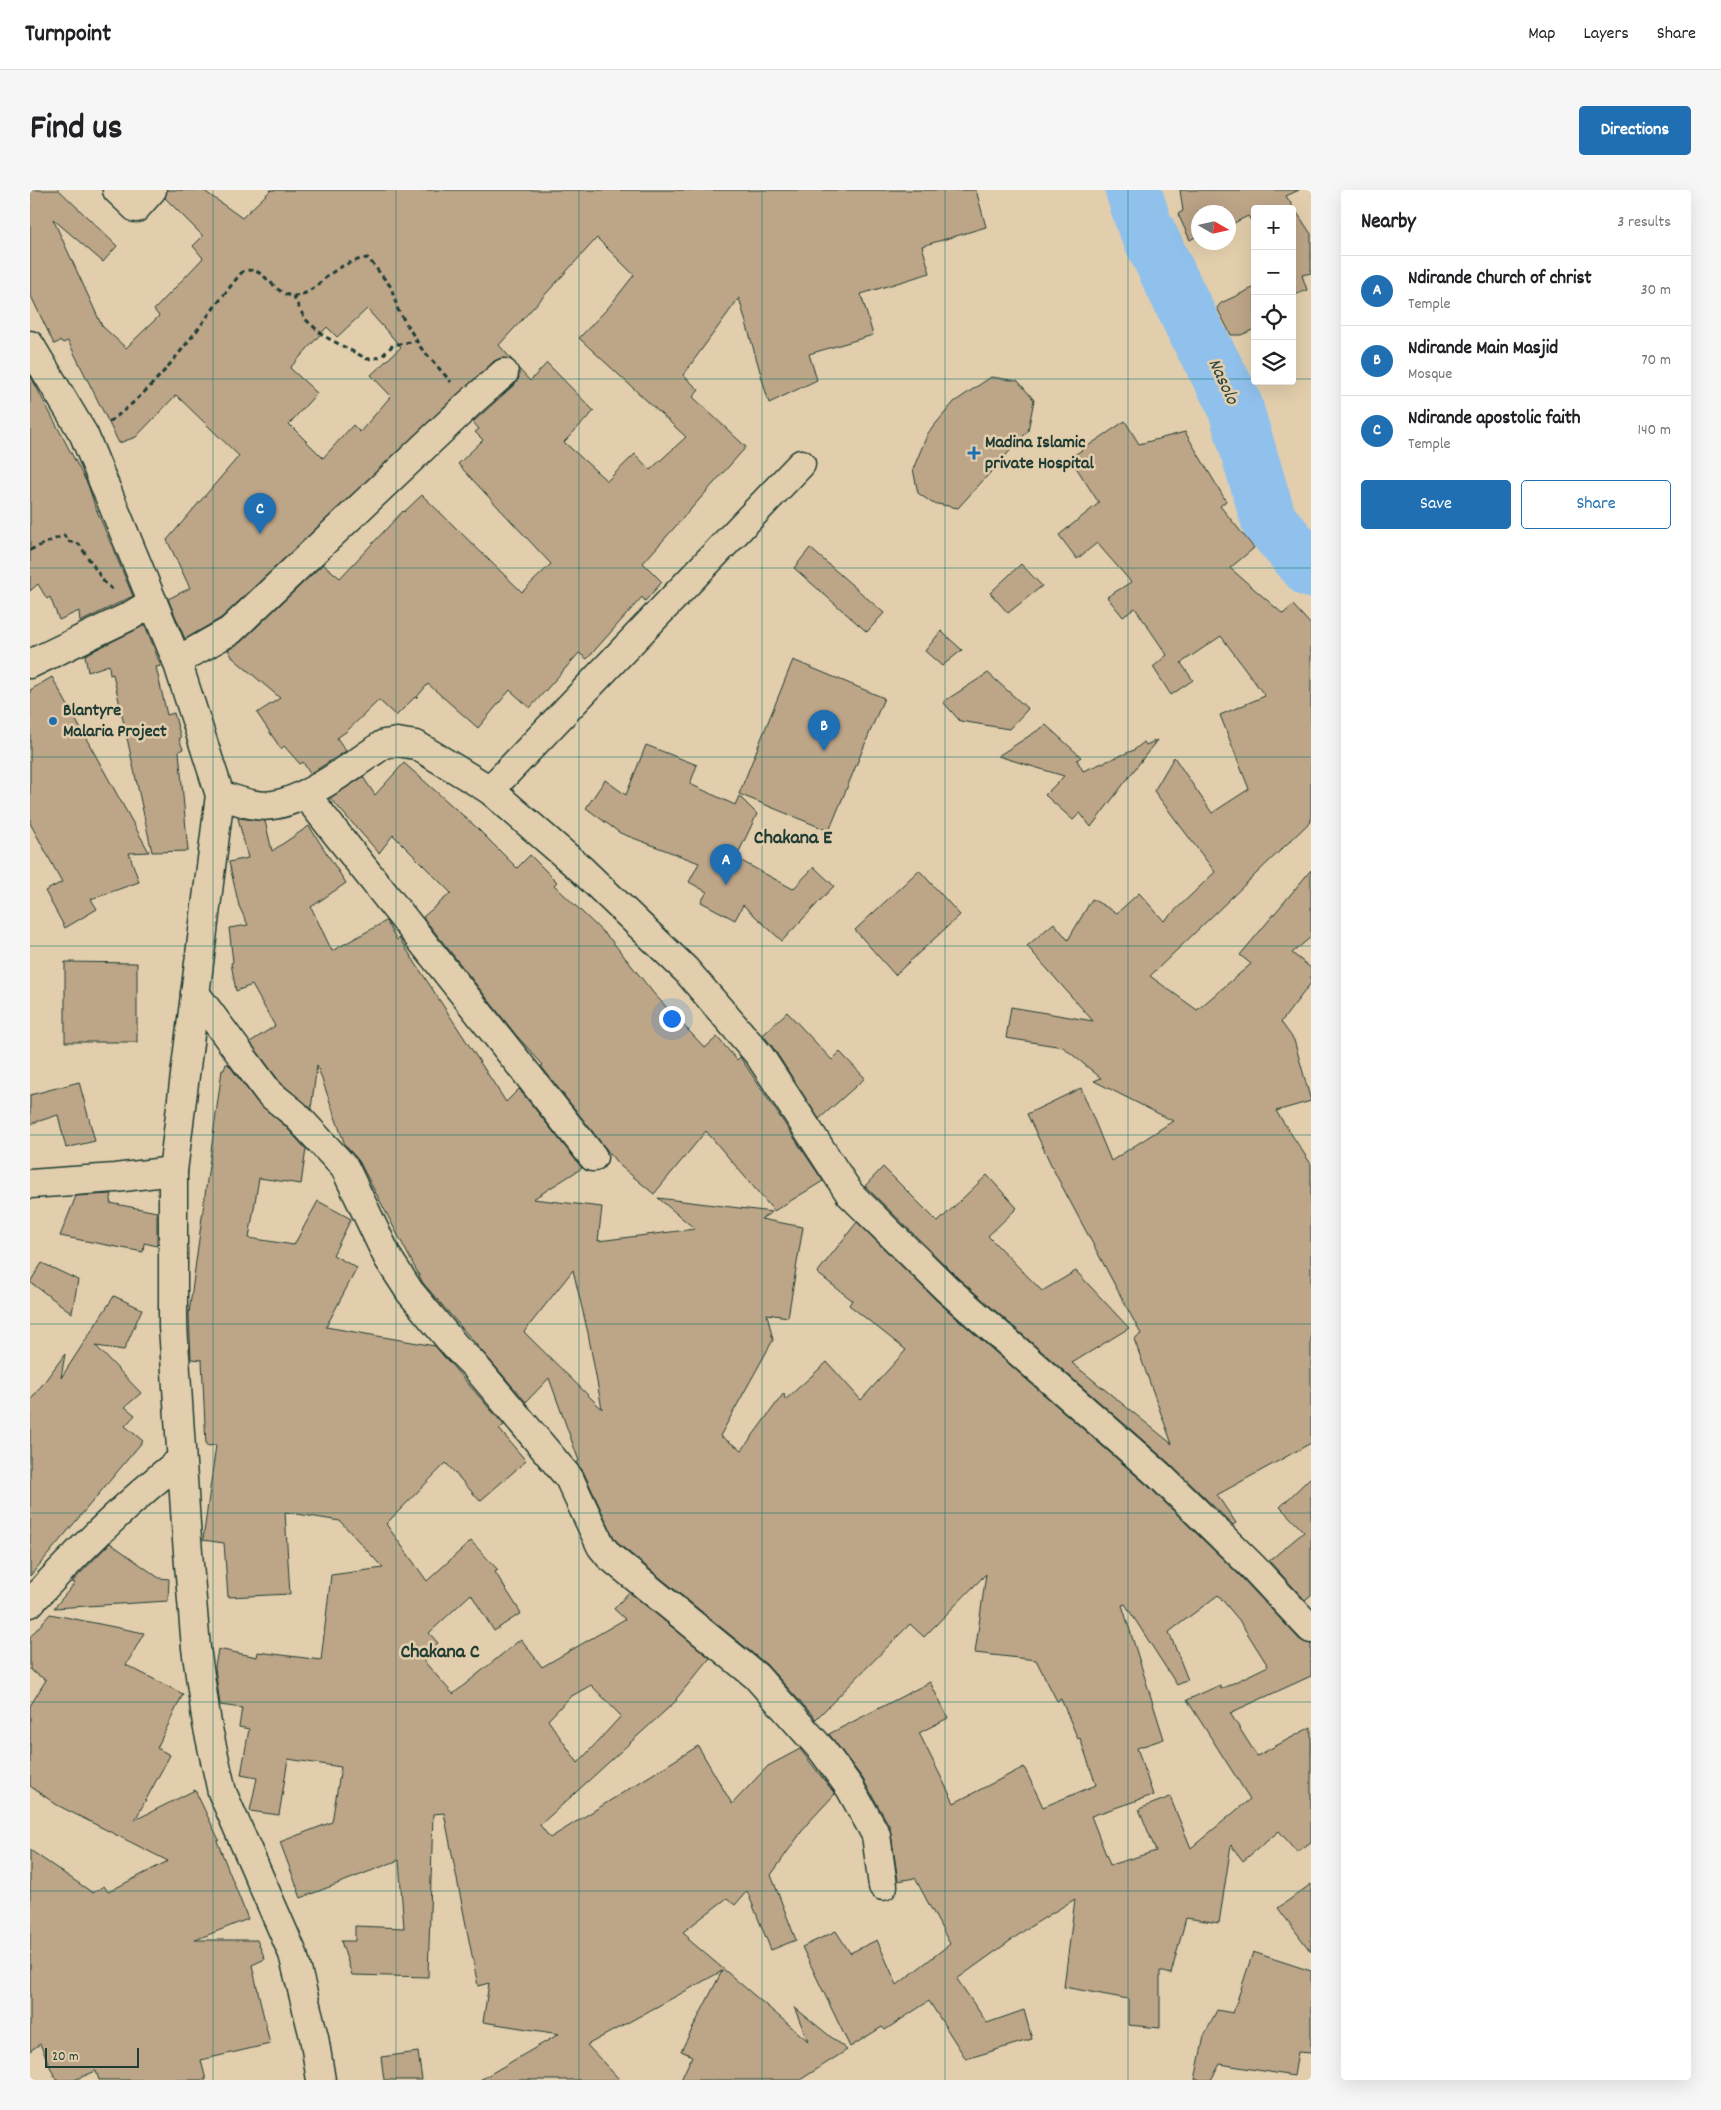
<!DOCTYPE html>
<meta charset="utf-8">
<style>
:root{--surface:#fff;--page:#f6f6f6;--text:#202124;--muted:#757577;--line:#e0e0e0;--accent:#1f6fb2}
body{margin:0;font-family:Dekko,sans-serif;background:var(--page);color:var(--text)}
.controls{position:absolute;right:15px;top:15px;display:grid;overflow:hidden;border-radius:5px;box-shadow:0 5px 20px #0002}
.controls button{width:45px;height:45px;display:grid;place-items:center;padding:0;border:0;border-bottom:1px solid var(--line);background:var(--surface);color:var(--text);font:25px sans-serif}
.compass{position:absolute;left:1161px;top:15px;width:45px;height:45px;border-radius:50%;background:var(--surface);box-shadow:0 5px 20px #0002;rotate:99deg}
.scale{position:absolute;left:15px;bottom:12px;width:94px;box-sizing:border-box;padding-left:5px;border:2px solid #1f3d34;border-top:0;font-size:14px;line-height:18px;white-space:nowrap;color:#1f3d34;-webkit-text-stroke:4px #e2ceac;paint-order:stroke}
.you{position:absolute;left:641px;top:828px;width:18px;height:18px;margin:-12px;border:4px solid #fff;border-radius:50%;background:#1a73e8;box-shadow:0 0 0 8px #1a73e833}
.badge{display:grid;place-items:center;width:32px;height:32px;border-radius:50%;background:var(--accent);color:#fff;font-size:16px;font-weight:700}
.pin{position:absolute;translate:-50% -41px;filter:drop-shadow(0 1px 2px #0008)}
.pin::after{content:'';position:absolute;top:26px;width:18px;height:15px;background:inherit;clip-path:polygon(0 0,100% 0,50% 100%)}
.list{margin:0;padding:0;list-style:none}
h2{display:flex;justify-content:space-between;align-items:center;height:65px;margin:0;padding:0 20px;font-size:21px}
h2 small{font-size:16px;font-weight:400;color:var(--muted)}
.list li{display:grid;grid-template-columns:32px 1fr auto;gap:15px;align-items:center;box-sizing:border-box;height:70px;padding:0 20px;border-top:1px solid var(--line)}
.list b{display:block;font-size:19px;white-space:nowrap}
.list p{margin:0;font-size:16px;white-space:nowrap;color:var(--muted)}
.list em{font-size:16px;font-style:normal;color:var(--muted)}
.actions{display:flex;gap:10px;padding:15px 20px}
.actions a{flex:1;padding:11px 0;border:1px solid var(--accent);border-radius:5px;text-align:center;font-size:18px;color:var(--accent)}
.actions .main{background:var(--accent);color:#fff}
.icon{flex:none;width:28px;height:28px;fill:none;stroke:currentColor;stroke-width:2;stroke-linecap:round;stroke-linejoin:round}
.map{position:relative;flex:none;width:1281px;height:1890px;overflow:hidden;border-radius:5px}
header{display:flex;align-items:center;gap:30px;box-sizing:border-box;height:70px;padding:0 25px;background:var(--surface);border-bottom:1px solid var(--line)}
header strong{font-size:24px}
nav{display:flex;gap:28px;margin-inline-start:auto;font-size:18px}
.intro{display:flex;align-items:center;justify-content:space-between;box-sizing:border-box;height:120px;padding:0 30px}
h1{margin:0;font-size:35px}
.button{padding:12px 22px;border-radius:5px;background:var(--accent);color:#fff;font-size:18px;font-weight:700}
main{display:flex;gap:30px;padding:0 30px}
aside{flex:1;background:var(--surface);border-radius:5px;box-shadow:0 5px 20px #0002}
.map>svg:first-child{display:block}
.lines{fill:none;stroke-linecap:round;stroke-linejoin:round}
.river{stroke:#90c1ec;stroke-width:56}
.building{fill:#bda588;stroke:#1f3d34;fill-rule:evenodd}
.minor-casing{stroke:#1f3d34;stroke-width:31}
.path{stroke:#1f3d34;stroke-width:3;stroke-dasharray:5 4;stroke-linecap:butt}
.minor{stroke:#e2ceac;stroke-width:28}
.grid{fill:none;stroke:#0f766e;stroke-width:1;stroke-opacity:0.55}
.poi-dot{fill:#1f6fb2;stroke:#e2ceac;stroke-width:2}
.labels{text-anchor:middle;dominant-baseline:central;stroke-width:5;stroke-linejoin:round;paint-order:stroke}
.poi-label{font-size:18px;font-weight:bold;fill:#1f3d34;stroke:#e2ceac;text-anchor:start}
.water-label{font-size:19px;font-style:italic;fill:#25443d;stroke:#e2ceac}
.quarter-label{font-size:20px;font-weight:bold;fill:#1f3d34;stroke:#e2ceac}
</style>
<header>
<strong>Turnpoint</strong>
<nav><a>Map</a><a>Layers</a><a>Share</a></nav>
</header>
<div class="intro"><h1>Find us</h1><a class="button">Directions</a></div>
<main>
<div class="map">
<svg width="1281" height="1890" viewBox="0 0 1281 1890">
<rect width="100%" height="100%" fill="#e2ceac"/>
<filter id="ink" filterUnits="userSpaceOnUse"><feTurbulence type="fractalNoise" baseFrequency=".02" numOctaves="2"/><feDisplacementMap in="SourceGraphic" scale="10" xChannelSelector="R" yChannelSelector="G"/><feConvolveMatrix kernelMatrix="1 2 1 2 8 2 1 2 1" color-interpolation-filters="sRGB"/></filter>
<g filter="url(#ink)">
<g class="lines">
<polyline class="river" points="1103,0 1114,34 1166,142 1204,213 1239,331 1281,380"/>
</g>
<g class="building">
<path d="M0 0H29L87 56 73 72 23 29 72 136 96 158 129 126 124 120 173 68 163 56 173 46 135 8 137 0H173L212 28 241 0H946L956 37 892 56 900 83 831 104 843 145 779 164 787 190 739 213 709 108 653 185 669 200 663 207 716 257 613 373 632 392 615 411 612 407 557 469 549 463 500 518 480 500 448 538 398 494 386 508 385 507 366 526 349 510 317 541 307 548 316 561 280 584 273 572 270 574 254 556 251 559 227 523 250 508 203 468 198 460 211 452 293 374 310 388 373 321 374 322 392 305 492 402 521 374 428 274 453 250 445 242 449 239 443 232 485 194 489 188 488 178 500 191 517 173 564 221 534 252 577 291 605 264 620 280 656 247 549 148 578 118 604 85 567 48 469 155 482 170 471 168 464 171 191 428 155 449 138 409 160 398 137 350 209 266 146 205 106 247 89 253 38 151 33 153 31 151 24 154 0 104ZM337 119 371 157 341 185 361 206 330 242 323 235 293 268 259 234 287 203 260 178 297 137 307 147Z"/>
<polygon points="1150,0 1269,0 1256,6 1281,44 1281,83 1272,85 1277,100 1262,106 1262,19 1225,19 1225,37 1218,26 1198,36 1198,22 1168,22 1168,51 1167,46 1160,50 1148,24 1153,21"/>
<polygon points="1225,97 1225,139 1211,145 1201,145 1187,118 1191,113"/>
<polygon points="0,185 58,295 65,316 103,406 50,432 49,421 29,430 20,407 17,409 8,394 0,401"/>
<polygon points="961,187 988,191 1004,210 998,241 928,318 902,313 888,303 883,279 898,243 924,212"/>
<polygon points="1095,231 1109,254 1155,242 1196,311 1190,316 1224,358 1200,378 1253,424 1263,415 1281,435 1281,631 1120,786 1167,820 1221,774 1210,765 1281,680 1281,747 1262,763 1281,778 1281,793 1251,832 1264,850 1281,911 1246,921 1281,974 1281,1253 1187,1305 1206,1333 1203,1335 1139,1273 928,1088 835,996 853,977 908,1032 957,985 987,1018 958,1046 1012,1101 1046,1081 1099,1138 1042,1173 1142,1254 1104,1149 1111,1144 1026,985 997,924 1051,898 1081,971 1143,931 1064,891 1071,888 1033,857 976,848 981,817 1063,831 997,756 1024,733 1038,750 1062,709 1087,723 1109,703 1134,731 1185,682 1124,601 1144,567 1182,623 1219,599 1190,525 1235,506 1191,446 1151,473 1163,490 1141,505 1123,477 1137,465 1105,418 1093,427 1077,407 1101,392 1067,353 1047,369 1029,345 1069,313 1040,268"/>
<polygon points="780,358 854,423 837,442 764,378"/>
<polygon points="991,374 1012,396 978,423 960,403"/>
<polygon points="115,435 131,476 126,477 137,525 144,523 151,548 149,549 153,559 149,561 158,661 122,662 83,484 80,485 79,475 58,482 55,465"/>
<polygon points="911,441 932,460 912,476 895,461"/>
<polygon points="763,470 854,508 799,641 709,604"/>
<polygon points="958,483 998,519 979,539 930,531 913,512"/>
<polygon points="22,487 119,662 99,663 109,692 61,709 67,719 35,738 15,701 32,692 0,633 0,500"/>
<polygon points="1016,535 1051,567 1047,570 1053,581 1104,560 1114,552 1116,555 1127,550 1061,637 1050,623 1043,630 1015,605 1034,586 968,566"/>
<polygon points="616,555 667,575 660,594 705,615 709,606 727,624 706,668 763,699 784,677 804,696 752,751 713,715 705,730 671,712 677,702 659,692 669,673 590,643 556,618 575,590 596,605"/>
<polygon points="374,573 446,637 487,678 500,665 527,692 524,695 581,750 625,805 675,858 687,847 707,870 710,867 793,991 744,1021 676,941 624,1004 588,974 511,876 513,875 486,845 393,727 421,703 363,645 349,663 300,608 333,587 345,605"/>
<path d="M208 628 235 631 242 661 279 636 316 693 281 717 302 761 356 731 367 750 369 748 476 912 489 899 552 978 503 1009 572 1017 568 1051 665 1039 628 1008 742 1022 731 1029 773 1037 758 1127 737 1124 743 1150 690 1246 712 1260 754 1203 755 1210 797 1172 831 1210 876 1160 819 1115 822 1110 787 1083 827 1032 907 1111 1118 1296 1212 1388 1270 1450 1281 1454V1486L1200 1523 1227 1566 1281 1537V1652L1267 1662 1249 1641 1213 1671 1201 1655 1189 1733 1156 1728 1141 1784 1130 1781V1838L1098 1835V1809L1034 1797 1045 1709 998 1738 927 1789 957 1833 994 1820 1002 1849 936 1869 899 1811 855 1840 852 1837 820 1857 772 1757 806 1741 820 1763 847 1750 867 1795 920 1754 885 1688 868 1691 860 1637 833 1589 799 1544 900 1492 918 1528 889 1543 924 1613 994 1577 1013 1617 1066 1595 1050 1548 1048 1549 1031 1509 1027 1511 1006 1470 945 1463 956 1384 894 1447 880 1434 786 1529 736 1474 590 1355 584 1348 553 1281 546 1273 549 1271 519 1188 496 1212 393 1093 329 971 315 955 287 875 281 919 250 892 220 852 245 836 222 795 206 801 201 773 203 772 199 738 218 735 209 716 199 672 218 668ZM543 1080 558 1143 572 1219 494 1142ZM1188 1405 1209 1430 1238 1476 1191 1499 1190 1495 1157 1510 1220 1609 1161 1658 1140 1607 1109 1619 1126 1661 1080 1675 1061 1626 1123 1605 1107 1558 1134 1549 1092 1415 1095 1414 1147 1495 1158 1490 1139 1442Z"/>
<polygon points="889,680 930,725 865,785 825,740"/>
<polygon points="35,772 107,773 107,852 35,852"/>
<polygon points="757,822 802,870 810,862 835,888 789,929 742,856 733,845"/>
<path d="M196 874H198L227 912 254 935 276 959 271 994 229 988 219 1048 264 1055 288 1011 321 1029 303 1065 327 1078 296 1137 405 1156 474 1235 469 1239 496 1271 450 1311 416 1273 356 1334 397 1391 441 1351 468 1380 465 1382 491 1423 464 1441 441 1404 399 1443 408 1453 391 1468 423 1504 491 1449 512 1477 595 1429 584 1419 599 1402 680 1468 646 1509 647 1510 510 1635 520 1648 668 1556 702 1614 738 1576 770 1559 805 1604 777 1634 741 1685 766 1750 741 1760 717 1701 705 1715 697 1708 653 1742 659 1747 658 1749 778 1851 764 1817 817 1860 770 1890H651L662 1866 651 1861 692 1781 557 1855 590 1890H450L529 1844 453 1832 459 1793 448 1796 414 1623 403 1624 398 1787 322 1785 311 1751H325V1736L374 1738 369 1670 271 1708 250 1652 302 1632 311 1577 258 1569 249 1625 220 1621 227 1588 211 1585 219 1539 209 1537 212 1518 190 1515 185 1477 188 1459 227 1467 228 1462 291 1470 301 1385 353 1378 310 1331 255 1322 260 1404 198 1407 194 1353 173 1350 186 1255 176 1256 172 1170 161 1169 159 1123 192 880H194ZM561 1495 591 1526 548 1573 518 1530 540 1507Z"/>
<polygon points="49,892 65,951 36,958 28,925 0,934 0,905"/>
<polygon points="82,1004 80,1013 127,1022 127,1056 114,1053 113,1062 30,1046 46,1006"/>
<polygon points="12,1073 48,1090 42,1123 0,1092"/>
<polygon points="84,1106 112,1119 94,1160 66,1156 111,1203 95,1217 105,1225 95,1236 113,1251 0,1386 0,1211 35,1164 31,1188"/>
<polygon points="1281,1287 1281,1405 1275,1410 1239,1371 1274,1342 1250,1317"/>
<polygon points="80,1353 129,1388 139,1389 138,1411 24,1418 45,1393 42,1392"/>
<polygon points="20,1424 114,1443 96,1475 153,1504 127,1558 140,1565 105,1630 165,1600 189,1650 187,1651 218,1729 165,1750 227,1750 235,1769 222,1775 240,1854 171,1870 176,1890 69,1890 66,1881 44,1890 26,1890 10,1854 0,1861 0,1660 63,1703 74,1696 78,1702 138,1671 27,1615 0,1596 0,1516 16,1490 0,1480 0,1447"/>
<polygon points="1281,1694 1281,1762 1248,1718"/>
<polygon points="1223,1762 1281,1781 1281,1863 1268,1862 1264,1886 1190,1874 1181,1890 1165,1890 1174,1846 1187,1820 1203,1823"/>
<polygon points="388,1862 392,1890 354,1890 351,1867"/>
</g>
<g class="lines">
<g class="minor-casing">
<g id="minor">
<polyline points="87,0 106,18 122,0"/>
<polyline points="0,155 54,245 147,471 190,605 143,981 143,1136 157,1350 166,1458 177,1534 192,1602 263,1764 284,1847 291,1890"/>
<polyline points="147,471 200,441 440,213 474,183"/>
<polyline points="0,474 100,426 123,412"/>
<polyline points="460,600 771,274"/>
<polyline points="275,604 563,967"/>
<path d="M190 605C207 610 225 618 243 615 278 610 324 574 354 554L367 552 386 555 460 600 551 679 656 780 729 865 820 1004 917 1099 1129 1285 1223 1377 1281 1439"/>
<polyline points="165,803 239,903 265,924 315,978 358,1068 380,1102 425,1156 444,1175 539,1288 571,1356 579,1366 726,1486 793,1561 820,1598 846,1645 853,1696"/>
<polyline points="0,994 85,988 143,981"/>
<path d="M0 1413C47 1362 96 1313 151 1270"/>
</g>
</g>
<g class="path">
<polyline points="263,106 275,129 294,146 337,169 351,167 363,155 386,151"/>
<path d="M79 232C134 193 170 133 212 82 234 72 243 106 264 106 279 106 291 90 303 82 313 75 326 69 338 68L361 97 368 120 391 158 421 192"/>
<polyline points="0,360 34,345 37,351 49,354 74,392 83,400"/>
</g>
<use href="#minor" class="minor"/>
</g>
</g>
<path class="grid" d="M183 0V1890M366 0V1890M549 0V1890M732 0V1890M915 0V1890M1098 0V1890M0 189H1225M1262 189H1281M0 378H1281M0 567H1281M0 756H1281M0 945H1281M0 1134H1281M0 1323H1281M0 1512H1281M0 1701H1281"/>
<g class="poi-dot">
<path d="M941.5 255.5h5v5h5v5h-5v5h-5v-5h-5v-5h5z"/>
<circle cx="23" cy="531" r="5"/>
</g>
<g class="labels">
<g class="poi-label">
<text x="955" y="253">Madina Islamic<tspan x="955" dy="21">private Hospital</tspan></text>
<text x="33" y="521">Blantyre<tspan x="33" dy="21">Malaria Project</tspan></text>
</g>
<g class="water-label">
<text transform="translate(1192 192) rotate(65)">Nasolo</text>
</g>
<g class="quarter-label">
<text x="763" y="649">Chakana E</text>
<text x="410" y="1463">Chakana C</text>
</g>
</g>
</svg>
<div class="controls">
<button>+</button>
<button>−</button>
<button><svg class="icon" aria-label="locate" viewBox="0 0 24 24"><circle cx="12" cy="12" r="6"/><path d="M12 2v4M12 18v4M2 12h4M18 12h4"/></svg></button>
<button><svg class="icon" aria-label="layers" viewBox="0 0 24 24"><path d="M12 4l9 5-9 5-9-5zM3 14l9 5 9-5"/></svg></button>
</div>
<svg class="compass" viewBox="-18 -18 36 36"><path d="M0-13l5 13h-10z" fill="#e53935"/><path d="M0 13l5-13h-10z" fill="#757577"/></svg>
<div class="scale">20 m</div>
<div class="you"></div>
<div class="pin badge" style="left:696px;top:695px">A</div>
<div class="pin badge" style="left:794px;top:561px">B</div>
<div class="pin badge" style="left:230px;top:344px">C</div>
</div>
<aside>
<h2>Nearby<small>3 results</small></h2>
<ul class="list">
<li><span class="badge">A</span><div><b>Ndirande Church of christ</b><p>Temple</p></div><em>30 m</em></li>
<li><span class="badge">B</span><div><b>Ndirande Main Masjid</b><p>Mosque</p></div><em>70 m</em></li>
<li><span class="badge">C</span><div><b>Ndirande apostolic faith</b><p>Temple</p></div><em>140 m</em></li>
</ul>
<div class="actions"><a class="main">Save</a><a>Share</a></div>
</aside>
</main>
